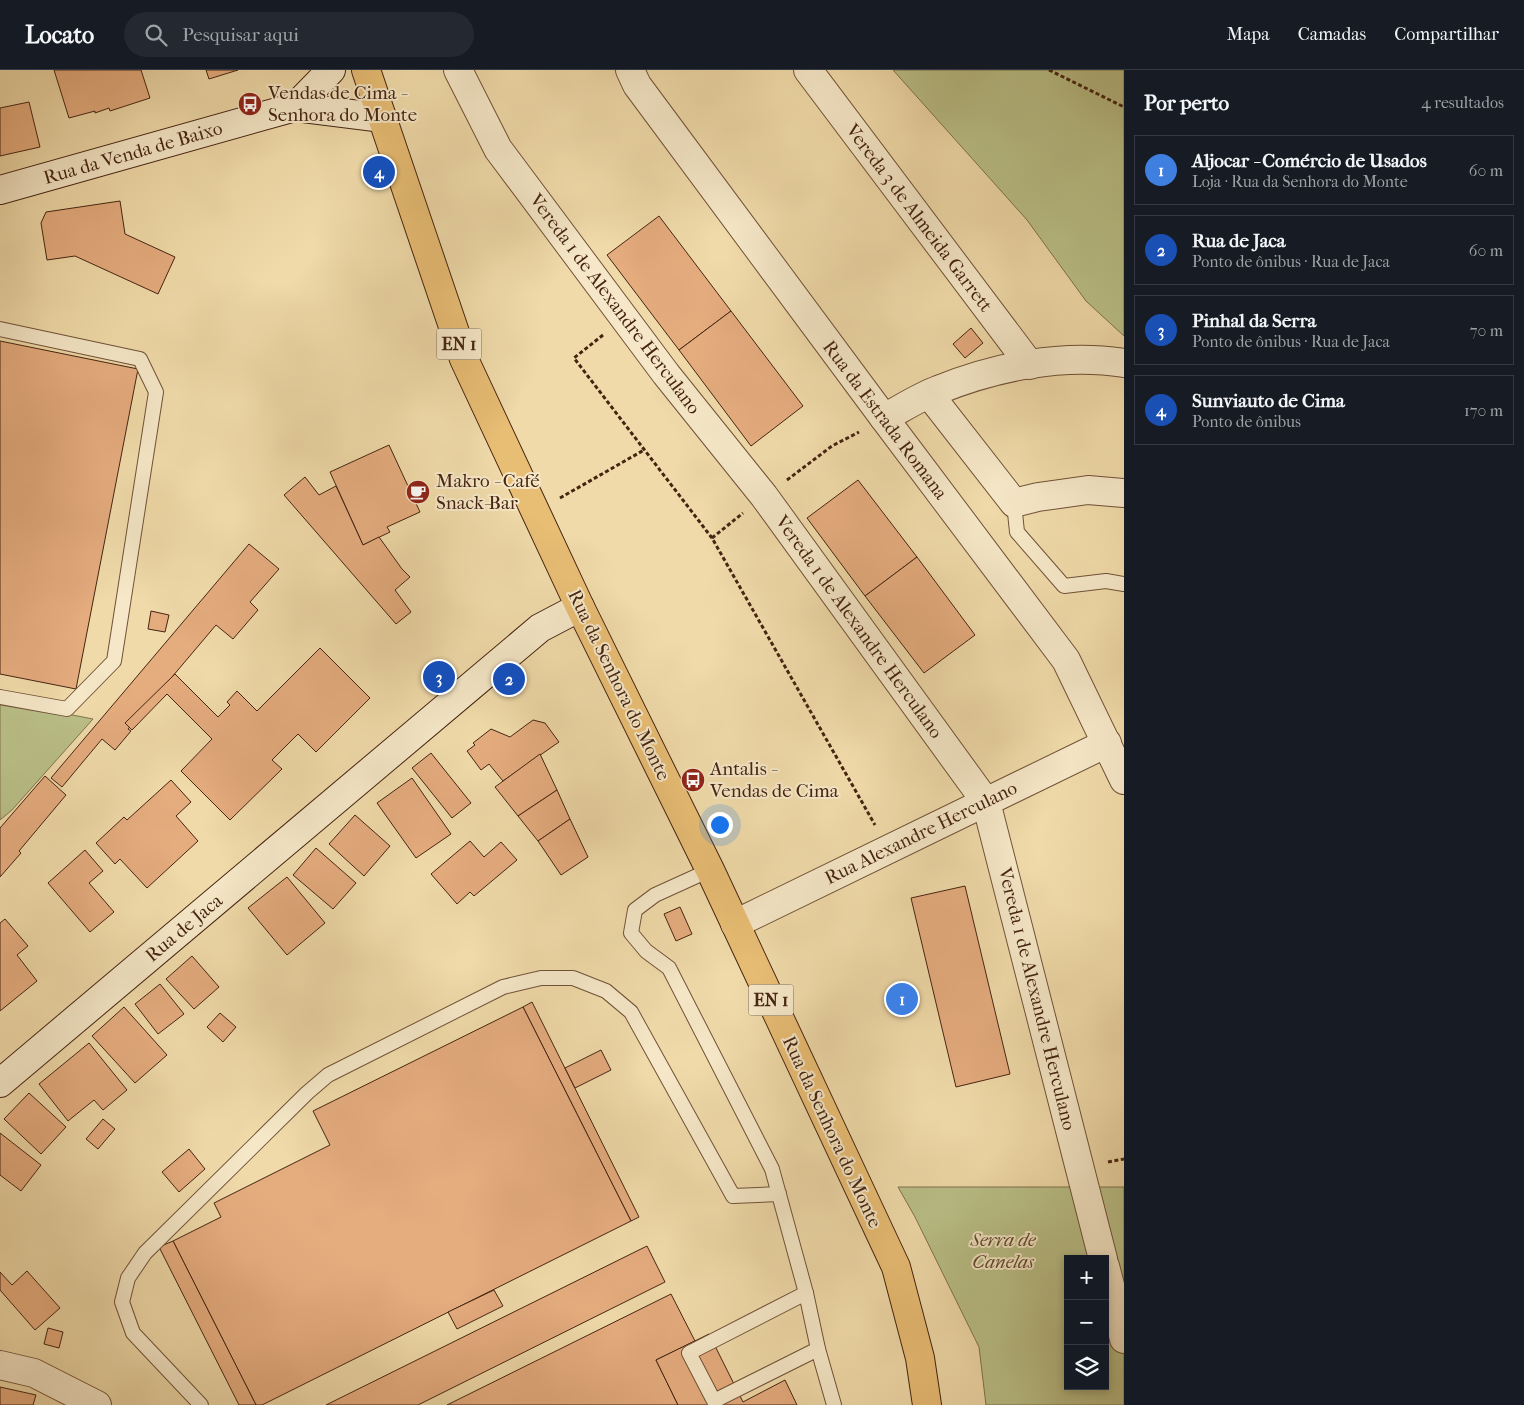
<!DOCTYPE html>
<html lang="pt">
<meta charset="utf-8">
<style>
:root{--surface:#171b24;--page:#242831;--text:#f1f3f6;--muted:#9ea1a6;--line:#363941;--accent:#b45309}
body{margin:0;font-family:"IM FELL French Canon",serif;background:var(--page);color:var(--text)}
.controls{position:absolute;right:15px;bottom:15px;display:grid;overflow:hidden;border-radius:0px;box-shadow:0 2px 8px #0003}
.controls button{width:45px;height:45px;display:grid;place-items:center;padding:0;border:0;border-bottom:1px solid var(--line);background:var(--surface);color:var(--text);font:25px sans-serif}
.you{position:absolute;left:719px;top:754px;width:18px;height:18px;margin:-12px;border:4px solid #fff;border-radius:50%;background:#1a73e8;box-shadow:0 0 0 8px #1a73e833}
.badge{display:grid;place-items:center;width:32px;height:32px;border-radius:50%;background:var(--accent);color:#fff;font-size:16px;font-weight:700}
.pin{position:absolute;translate:-50% -50%;border:2px solid #fff;box-shadow:0 1px 5px #0006}
.list{margin:0;padding:0;list-style:none}
h2{display:flex;justify-content:space-between;align-items:center;height:65px;margin:0;padding:0 20px;font-size:21px}
h2 small{font-size:16px;font-weight:400;color:var(--muted)}
.list li{display:grid;grid-template-columns:32px 1fr auto;gap:15px;align-items:center;box-sizing:border-box;height:70px;margin:0 10px 10px;padding:0 10px;border:1px solid var(--line);border-radius:0px}
.list b{display:block;font-size:19px;white-space:nowrap}
.list p{margin:0;font-size:16px;white-space:nowrap;color:var(--muted)}
.list em{font-size:16px;font-style:normal;color:var(--muted)}
.icon{flex:none;width:28px;height:28px;fill:none;stroke:currentColor;stroke-width:2;stroke-linecap:round;stroke-linejoin:round}
.map{position:relative;flex:none;width:1124px;height:1335px;overflow:hidden}
header{display:flex;align-items:center;gap:30px;box-sizing:border-box;height:70px;padding:0 25px;background:var(--surface);border-bottom:1px solid var(--line)}
header strong{font-size:24px}
nav{display:flex;gap:28px;margin-inline-start:auto;font-size:18px}
.search{width:350px;height:45px;background:var(--page);display:flex;align-items:center;gap:12px;box-sizing:border-box;padding:0 18px;border-radius:28px;color:var(--muted);font-size:19px}
main{display:flex}
aside{flex:1;background:var(--surface)}
.map>svg:first-child{display:block}
.green{fill:#bac088;stroke:#80724d;fill-rule:evenodd}
.building{fill:#e5ac7e;stroke:#452412}
.lines{fill:none;stroke-linecap:round;stroke-linejoin:round}
.lane-casing{stroke:#705238;stroke-width:16}
.street-casing{stroke:#705238;stroke-width:30}
.secondary-casing{stroke:#452412;stroke-width:30}
.primary-casing{stroke:#452412;stroke-width:30}
.path{stroke:#452412;stroke-width:3;stroke-dasharray:4 2.5;stroke-linecap:butt}
.lane{stroke:#f5e7c7;stroke-width:14}
.street{stroke:#f5e7c7;stroke-width:28}
.secondary{stroke:#f5e7c7;stroke-width:28}
.primary{stroke:#e8bd74;stroke-width:28}
.labels{text-anchor:middle;dominant-baseline:central;stroke-width:4;stroke-linejoin:round;paint-order:stroke}
.shield{fill:#f5e7c7;stroke:#7a5e48;stroke-width:1}
.shield-label{font-size:18px;font-weight:bold;fill:#452412}
.poi-label{font-size:19px;fill:#452412;stroke:#f5e7c7;text-anchor:start}
.street-label{font-size:19px;fill:#452412;stroke:#f5e7c7}
.park-label{font-size:19px;font-style:italic;fill:#624b30;stroke:#f5e7c7}
</style>
<header>
<strong>Locato</strong>
<div class="search"><svg class="icon" aria-label="search" viewBox="0 0 24 24"><circle cx="10" cy="10" r="6"/><path d="M15 15l6 6"/></svg>Pesquisar aqui</div>
<nav><a>Mapa</a><a>Camadas</a><a>Compartilhar</a></nav>
</header>
<main>
<div class="map">
<svg width="1124" height="1335" viewBox="0 0 1124 1335">
<rect width="100%" height="100%" fill="#f0daa9"/>
<filter id="stains"><feTurbulence type="fractalNoise" baseFrequency=".004" numOctaves="4"/><feColorMatrix values="0 0 0 0 .2 0 0 0 0 .09 0 0 0 0 .02 0 0 0 .5 -.17"/></filter>
<radialGradient id="worn" r=".72"><stop offset=".6" stop-color="#630" stop-opacity="0"/><stop offset="1" stop-color="#630" stop-opacity=".3"/></radialGradient>
<g class="green">
<polygon points="893,0 1124,0 1124,266 1086,231 1027,150"/>
<polygon points="0,631 93,649 12,740 0,750"/>
<path d="M898 1117H1124V1335H986L979 1277 915 1147ZM1068 1189H1105V1316H1068Z"/>
</g>
<g class="building">
<polygon points="54,0 141,0 150,28 110,41 109,38 95,43 95,41 69,48"/>
<polygon points="206,0 238,0 209,9"/>
<polygon points="29,32 40,77 0,86 0,38"/>
<polygon points="120,131 125,164 175,187 158,224 75,186 47,190 41,153 46,142"/>
<polygon points="659,146 731,241 679,280 607,185"/>
<polygon points="731,241 803,336 751,376 679,280"/>
<polygon points="971,258 983,273 965,288 953,274"/>
<polygon points="0,271 138,299 76,619 0,604"/>
<polygon points="389,375 420,442 387,457 390,462 363,475 330,402"/>
<polygon points="305,407 319,425 336,416 363,475 379,467 402,499 410,507 395,520 411,542 396,554 284,425"/>
<polygon points="858,410 917,487 865,526 807,448"/>
<polygon points="249,474 279,499 250,532 258,540 233,569 216,555 128,659 131,661 115,680 102,669 62,717 51,708"/>
<polygon points="917,487 975,565 924,603 865,526"/>
<polygon points="151,541 169,545 165,562 148,559"/>
<polygon points="320,578 370,628 316,682 298,664 272,690 282,699 230,750 181,701 212,669 167,624 132,660 125,653 175,604 218,647 230,635 227,632 237,621 257,641"/>
<polygon points="533,650 545,653 559,672 503,711 489,694 481,700 467,681 475,675 473,673 491,659 510,667"/>
<polygon points="431,683 471,733 452,748 412,698"/>
<polygon points="540,684 557,720 518,746 495,717"/>
<polygon points="45,706 66,725 19,781 21,783 0,807 0,758"/>
<polygon points="412,708 451,764 416,788 377,733"/>
<polygon points="171,710 191,732 176,746 198,771 147,818 120,789 115,794 96,773 124,747 127,750"/>
<polygon points="557,720 570,749 538,771 518,746"/>
<polygon points="355,745 390,776 364,806 329,774"/>
<polygon points="570,749 588,787 561,805 538,771"/>
<polygon points="470,771 484,787 501,772 517,790 474,826 470,822 457,834 431,804"/>
<polygon points="316,778 356,813 333,839 293,805"/>
<polygon points="85,780 103,801 89,813 114,842 90,862 48,813"/>
<polygon points="287,807 325,853 287,885 248,838"/>
<polygon points="965,816 1010,1004 956,1017 911,828"/>
<polygon points="680,837 692,864 676,871 664,844"/>
<polygon points="5,849 28,876 17,885 37,911 0,941 0,853"/>
<polygon points="192,886 219,917 194,939 166,909"/>
<polygon points="160,914 184,944 158,964 135,934"/>
<polygon points="532,932 639,1147 631,1151 523,937"/>
<polygon points="124,937 167,985 135,1013 92,966"/>
<polygon points="523,937 631,1151 262,1335 256,1335 173,1171 221,1147 214,1133 330,1075 313,1041"/>
<polygon points="220,943 236,957 223,972 207,957"/>
<polygon points="89,973 127,1020 103,1040 94,1030 68,1051 39,1014"/>
<polygon points="601,980 611,1000 575,1018 565,998"/>
<polygon points="29,1023 66,1057 41,1084 4,1049"/>
<polygon points="103,1049 115,1059 98,1079 86,1069"/>
<polygon points="0,1063 41,1095 21,1121 0,1105"/>
<polygon points="189,1079 205,1099 179,1122 162,1102"/>
<polygon points="173,1171 256,1335 239,1335 159,1177"/>
<polygon points="647,1176 665,1212 418,1335 326,1335"/>
<polygon points="27,1201 60,1238 35,1260 0,1220 0,1202 12,1215"/>
<polygon points="494,1220 503,1236 457,1259 448,1242"/>
<polygon points="671,1224 695,1271 656,1290 678,1335 447,1335"/>
<polygon points="48,1258 63,1262 59,1278 44,1274"/>
<polygon points="709,1264 743,1332 785,1310 797,1335 678,1335 656,1290"/>
<polygon points="0,1317 36,1325 33,1335 0,1335"/>
</g>
<g class="lines">
<g class="lane-casing">
<g id="lane">
<polyline points="0,259 140,289 156,322 114,591 67,639 0,627"/>
<polyline points="1014,433 1017,462 1064,516 1106,511 1124,514"/>
<polyline points="710,800 655,825 635,840 631,863 646,881 669,898 772,1099 806,1223 818,1279 834,1335"/>
<polyline points="806,1223 689,1283 714,1331 818,1279"/>
<polyline points="201,1335 133,1263 122,1232 128,1208 145,1183 307,1023 328,1005 503,917 541,908 573,908 606,921 631,942 733,1126 779,1124"/>
</g>
</g>
<g class="street-casing">
<g id="street">
<polyline points="458,0 498,79 666,304 764,426 986,732 1103,1189"/>
<polyline points="630,0 637,15 884,348 1066,590 1124,710"/>
<polyline points="808,0 1030,295"/>
<polyline points="929,324 1014,433 1038,427 1088,420 1124,423"/>
<path d="M884 348C901 339 919 327 938 320 995 297 1062 283 1124 293"/>
<polyline points="735,854 1107,673"/>
<polyline points="1105,1196 1124,1269"/>
<polyline points="0,1295 34,1303 97,1335"/>
</g>
</g>
<g class="secondary-casing">
<g id="secondary">
<polyline points="295,37 331,0"/>
<polyline points="0,120 295,37 383,48"/>
<polyline points="0,1013 540,558 580,537"/>
</g>
</g>
<g class="primary-casing">
<polyline id="primary" points="366,0 464,289 580,537 710,800 896,1197 920,1288 927,1335"/>
</g>
<g class="path">
<polyline points="1049,0 1124,37"/>
<polyline points="603,265 574,288 712,468 875,755"/>
<polyline points="787,410 832,376 859,362"/>
<polyline points="560,428 644,380"/>
<polyline points="712,468 743,443"/>
<polyline points="1108,1092 1124,1089"/>
</g>
<use href="#lane" class="lane"/>
<use href="#street" class="street"/>
<use href="#secondary" class="secondary"/>
<use href="#primary" class="primary"/>
</g>
<defs>
<g id="bus-disc" transform="scale(1.25)"><circle r="9.5" fill="#8f2418" stroke="#f5e7c7"/><path d="M-5-6H5V4H4V6H2V4H-2V6H-4V4H-5ZM-3.5-4V0h7V-4ZM-3.5 1.2v1.5H-2V1.2ZM2 1.2v1.5H3.5V1.2Z" fill="#fff"/></g>
<g id="cafe-disc" transform="scale(1.25)"><circle r="9.5" fill="#8f2418" stroke="#f5e7c7"/><path d="M-5.5-4.5H6V0H3Q3 3.5 0 3.5H-2.5Q-5.5 3.5-5.5 0ZM3-3.2v2h1.7v-2ZM-6 4.5H4V6H-6Z" fill="#fff"/></g>
</defs>
<g fill-rule="evenodd">
<use href="#bus-disc" x="250" y="34"/>
<use href="#cafe-disc" x="418" y="422"/>
<use href="#bus-disc" x="693" y="710"/>
</g>
<g class="labels">
<g class="shield">
<rect x="436.5" y="258.5" width="45" height="31" rx="4"/>
<rect x="748.5" y="914.5" width="45" height="31" rx="4"/>
</g>
<g class="shield-label">
<text x="459" y="274">EN 1</text>
<text x="771" y="930">EN 1</text>
</g>
<g class="poi-label">
<text x="268" y="23">Vendas de Cima -<tspan x="268" dy="22">Senhora do Monte</tspan></text>
<text x="436" y="411">Makro - Café<tspan x="436" dy="22">Snack-Bar</tspan></text>
<text x="710" y="699">Antalis -<tspan x="710" dy="22">Vendas de Cima</tspan></text>
</g>
<g class="street-label">
<text transform="translate(133 83) rotate(-16)">Rua da Venda de Baixo</text>
<text transform="translate(919 148) rotate(53)">Vereda 3 de Almeida Garrett</text>
<text transform="translate(615 234) rotate(53)">Vereda 1 de Alexandre Herculano</text>
<text transform="translate(885 350) rotate(53)">Rua da Estrada Romana</text>
<text transform="translate(859 557) rotate(54)">Vereda 1 de Alexandre Herculano</text>
<text transform="translate(619 615) rotate(64)">Rua da Senhora do Monte</text>
<text transform="translate(921 763) rotate(-26)">Rua Alexandre Herculano</text>
<text transform="translate(184 858) rotate(-40)">Rua de Jaca</text>
<text transform="translate(1037 929) rotate(76)">Vereda 1 de Alexandre Herculano</text>
<text transform="translate(832 1062) rotate(65)">Rua da Senhora do Monte</text>
</g>
<g class="park-label">
<text x="1003" y="1170">Serra de<tspan x="1003" dy="22">Canelas</tspan></text>
</g>
</g>
<rect width="100%" height="100%" filter="url(#stains)"/>
<rect width="100%" height="100%" fill="url(#worn)"/>
</svg>
<div class="controls">
<button>+</button>
<button>−</button>
<button><svg class="icon" aria-label="layers" viewBox="0 0 24 24"><path d="M12 4l9 5-9 5-9-5zM3 14l9 5 9-5"/></svg></button>
</div>
<div class="you"></div>
<div class="pin badge" style="left:902px;top:929px;background:#3f7fe0">1</div>
<div class="pin badge" style="left:509px;top:609px;background:#1a4fb4">2</div>
<div class="pin badge" style="left:439px;top:607px;background:#1a4fb4">3</div>
<div class="pin badge" style="left:379px;top:102px;background:#1a4fb4">4</div>
</div>
<aside>
<h2>Por perto<small>4 resultados</small></h2>
<ul class="list">
<li><span class="badge" style="background:#3f7fe0">1</span><div><b>Aljocar - Comércio de Usados</b><p>Loja · Rua da Senhora do Monte</p></div><em>60 m</em></li>
<li><span class="badge" style="background:#1a4fb4">2</span><div><b>Rua de Jaca</b><p>Ponto de ônibus · Rua de Jaca</p></div><em>60 m</em></li>
<li><span class="badge" style="background:#1a4fb4">3</span><div><b>Pinhal da Serra</b><p>Ponto de ônibus · Rua de Jaca</p></div><em>70 m</em></li>
<li><span class="badge" style="background:#1a4fb4">4</span><div><b>Sunviauto de Cima</b><p>Ponto de ônibus</p></div><em>170 m</em></li>
</ul>
</aside>
</main>
